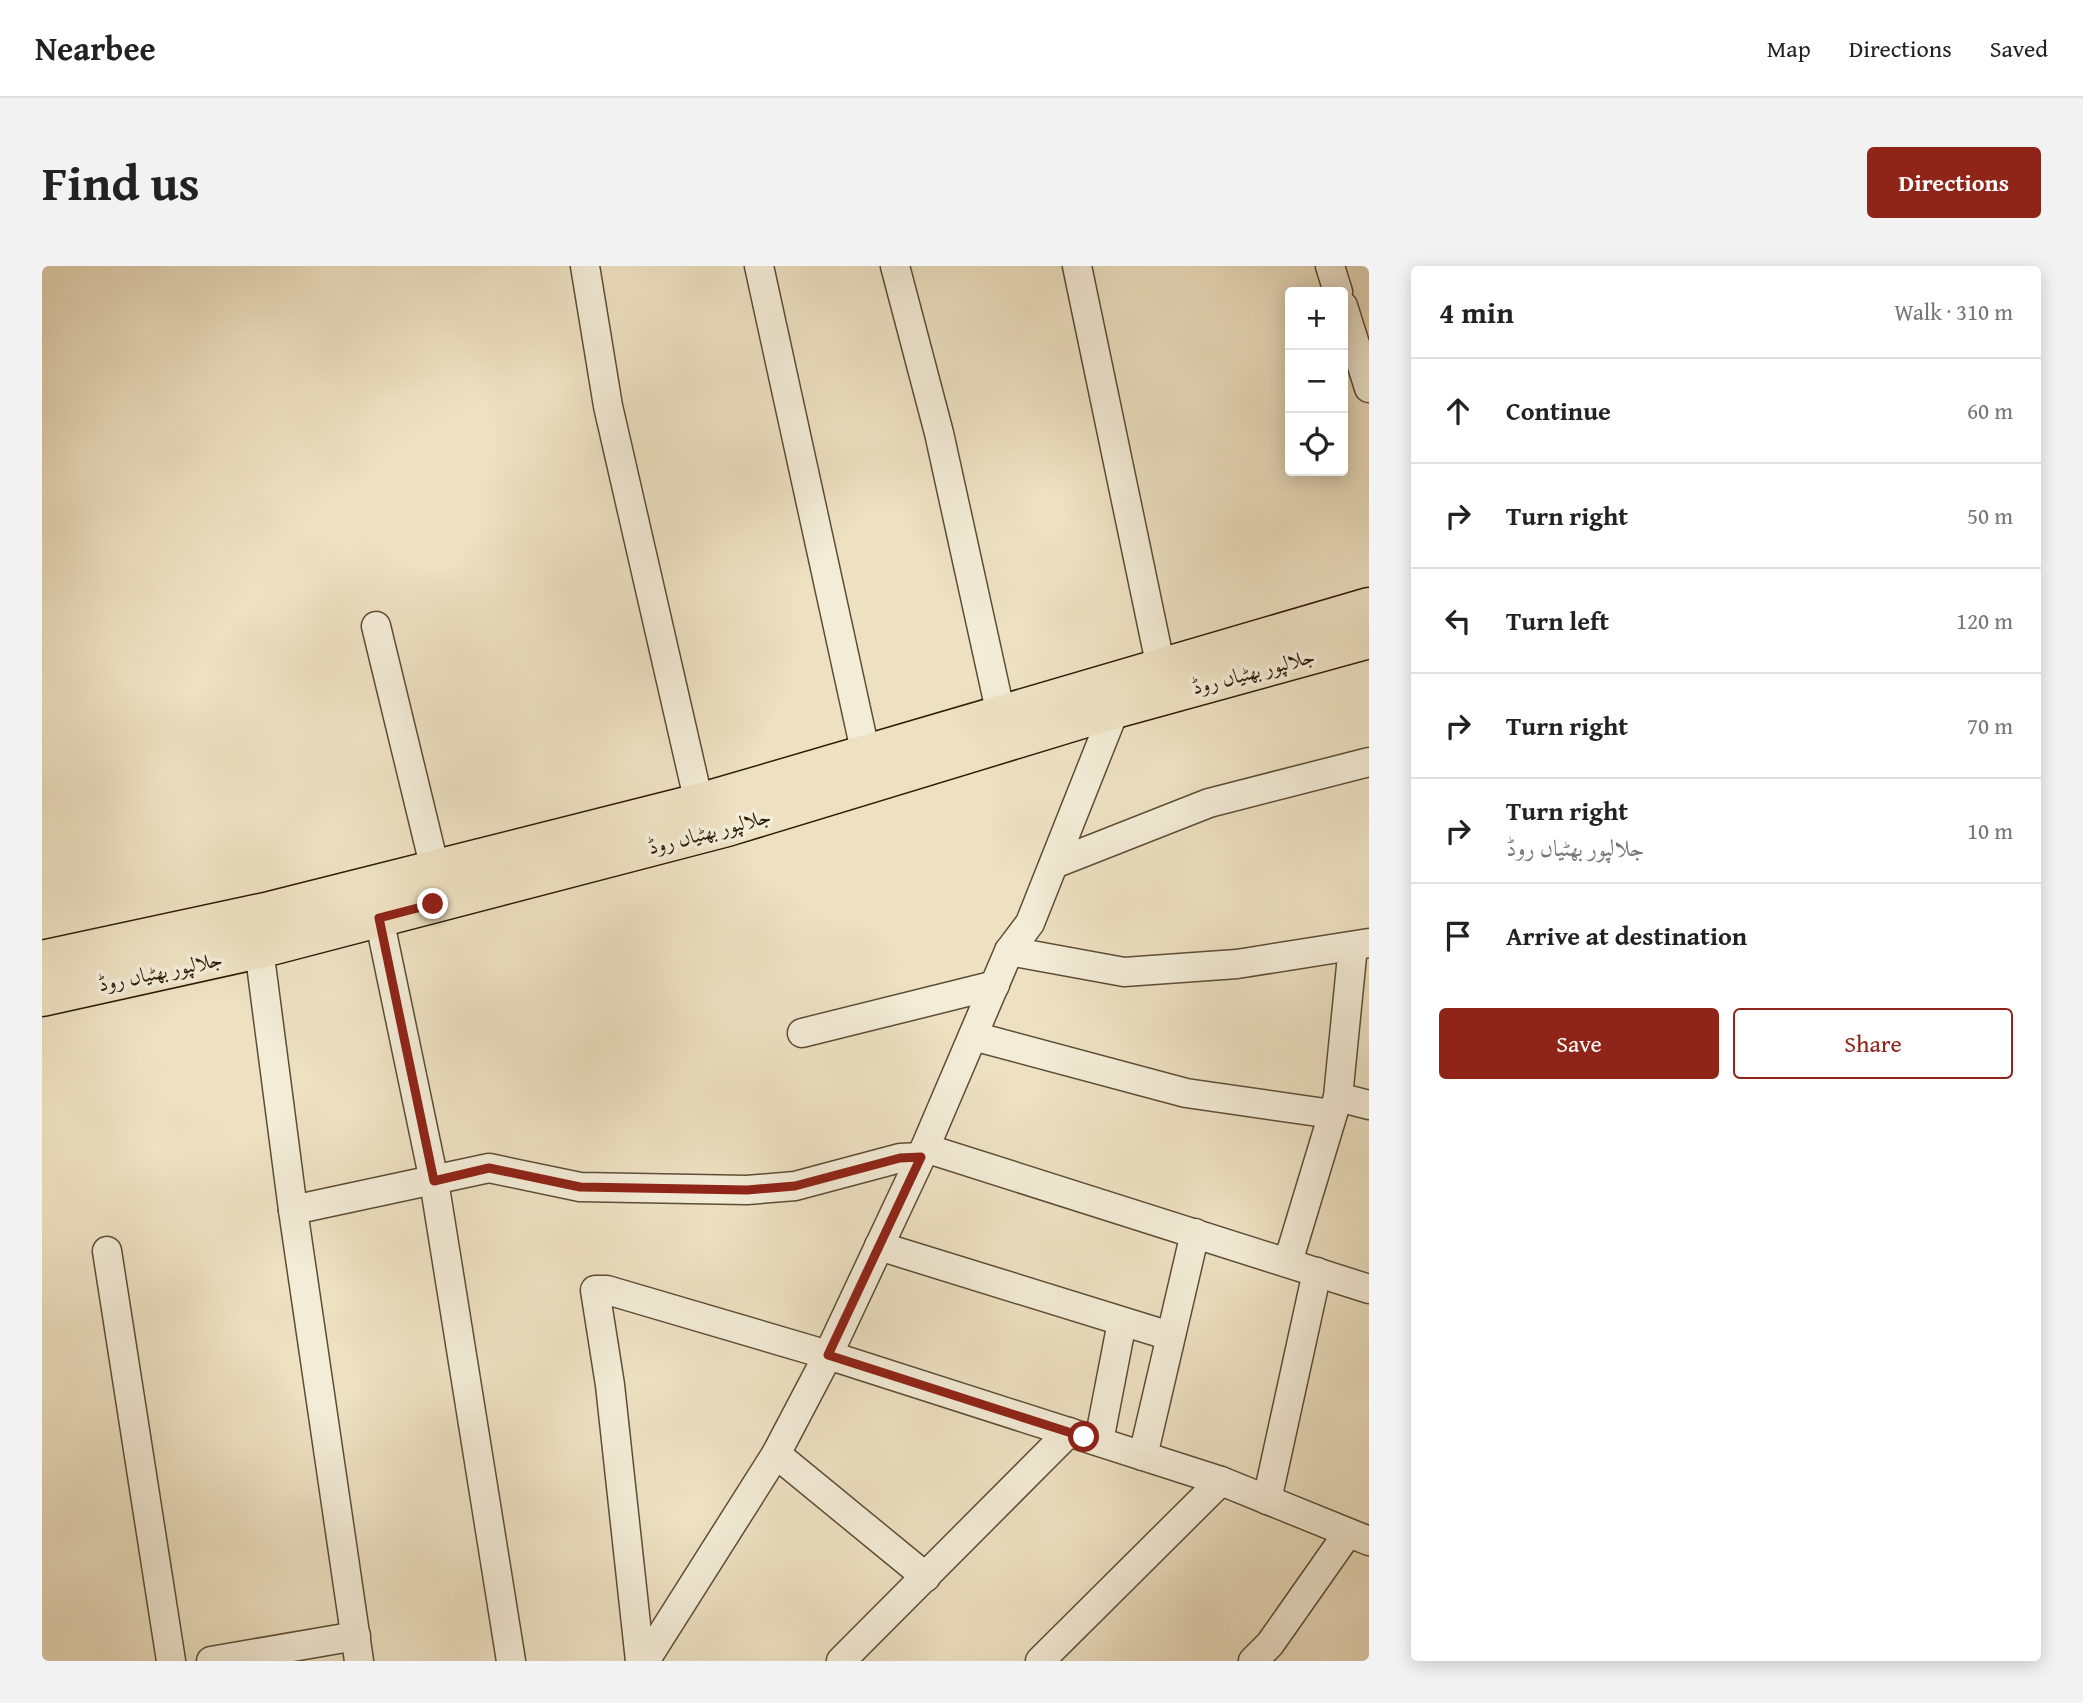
<!DOCTYPE html>
<meta charset="utf-8">
<style>
:root{--surface:#fff;--page:#f2f2f2;--text:#222;--muted:#767676;--line:#e0e0e0;--accent:#8f2418}
body{margin:0;font-family:"Gentium Book Plus",Amiri,serif;background:var(--page);color:var(--text)}
.controls{position:absolute;right:21px;top:21px;display:grid;overflow:hidden;border-radius:7px;box-shadow:0 4px 18px #0003}
.controls button{width:63px;height:63px;display:grid;place-items:center;padding:0;border:0;border-bottom:2px solid var(--line);background:var(--surface);color:var(--text);font:35px sans-serif}
.stop{position:absolute;width:21px;height:21px;margin:-16px;border:5px solid #8f2418;border-radius:50%;background:#fff}
.stop.end{background:#8f2418;border-color:#fff;box-shadow:0 2px 7px #0008}
.list{margin:0;padding:0;list-style:none}
h2{display:flex;justify-content:space-between;align-items:center;height:91px;margin:0;padding:0 28px;font-size:30px}
h2 small{font-size:23px;font-weight:400;color:var(--muted)}
.list li{display:grid;grid-template-columns:46px 1fr auto;gap:21px;align-items:center;box-sizing:border-box;height:105px;padding:0 28px;border-top:2px solid var(--line)}
.list b{display:block;font-size:26px;white-space:nowrap}
.list p{margin:0;font-size:23px;white-space:nowrap;color:var(--muted)}
.list em{font-size:23px;font-style:normal;color:var(--muted)}
.actions{display:flex;gap:14px;padding:21px 28px}
.actions a{flex:1;padding:16px 0;border:2px solid var(--accent);border-radius:7px;text-align:center;font-size:24px;color:var(--accent)}
.actions .main{background:var(--accent);color:#fff}
.icon{flex:none;width:38px;height:38px;fill:none;stroke:currentColor;stroke-width:2;stroke-linecap:round;stroke-linejoin:round}
.map{position:relative;flex:none;width:1327px;height:1395px;overflow:hidden;border-radius:7px}
header{display:flex;align-items:center;gap:42px;box-sizing:border-box;height:98px;padding:0 35px;background:var(--surface);border-bottom:2px solid var(--line)}
header strong{font-size:33px}
nav{display:flex;gap:38px;margin-inline-start:auto;font-size:24px}
.intro{display:flex;align-items:center;justify-content:space-between;box-sizing:border-box;height:168px;padding:0 42px}
h1{margin:0;font-size:49px}
.button{padding:18px 32px;border-radius:7px;background:var(--accent);color:#fff;font-size:24px;font-weight:700}
main{display:flex;gap:42px;padding:0 42px}
aside{flex:1;background:var(--surface);border-radius:7px;box-shadow:0 4px 18px #0003}
.map>svg:first-child{display:block}
.lines{fill:none;stroke-linecap:round;stroke-linejoin:round}
.street-casing{stroke:#5d4d35;stroke-width:31}
.primary-casing{stroke:#2d1c06;stroke-width:41}
.street{stroke:#f3ecd7;stroke-width:28}
.primary{stroke:#ede1c2;stroke-width:38}
.route{stroke:#8f2418;stroke-width:9}
.labels{text-anchor:middle;dominant-baseline:central;stroke-width:7;stroke-linejoin:round;paint-order:stroke}
.street-label{font-size:21px;fill:#2d1c06;stroke:#f3ecd7}
</style>
<header>
<strong>Nearbee</strong>
<nav><a>Map</a><a>Directions</a><a>Saved</a></nav>
</header>
<div class="intro"><h1>Find us</h1><a class="button">Directions</a></div>
<main>
<div class="map">
<svg width="1327" height="1395" viewBox="0 0 1327 1395">
<rect width="100%" height="100%" fill="#ede1c2"/>
<filter id="stains"><feTurbulence type="fractalNoise" baseFrequency=".00286" numOctaves="4"/><feColorMatrix values="0 0 0 0 .2 0 0 0 0 .09 0 0 0 0 .02 0 0 0 .5 -.17"/></filter>
<radialGradient id="worn" r=".72"><stop offset=".6" stop-color="#630" stop-opacity="0"/><stop offset="1" stop-color="#630" stop-opacity=".3"/></radialGradient>
<g class="lines">
<g class="street-casing">
<g id="street">
<polyline points="543,0 566,140 657,537"/>
<polyline points="717,0 824,489"/>
<polyline points="853,0 897,167 959,449"/>
<polyline points="1035,0 1119,402"/>
<polyline points="1288,0 1296,26"/>
<polyline points="1301,40 1327,122"/>
<polyline points="334,360 393,603"/>
<polyline points="1012,598 1167,537 1327,496"/>
<polyline points="337,652 392,915 469,1395"/>
<polyline points="217,683 251,944 317,1395"/>
<polyline points="967,685 1082,706 1195,698 1327,677"/>
<polyline points="760,767 953,719"/>
<polyline points="931,770 1144,827 1290,848"/>
<polyline points="1296,831 1327,839"/>
<polyline points="883,882 1327,1023"/>
<polyline points="251,944 447,902 538,921 705,924 753,920 858,892 879,891"/>
<polyline points="837,980 1128,1070"/>
<polyline points="65,985 129,1395"/>
<polyline points="1246,996 1296,831 1311,680"/>
<polyline points="1057,1175 1080,1056"/>
<polyline points="734,1188 884,1311"/>
<polyline points="1101,1190 1153,967"/>
<polyline points="1225,1234 1275,1006"/>
<polyline points="169,1395 314,1370"/>
<polyline points="598,1395 568,1119 553,1024 565,1024 786,1089 1179,1215 1327,1275"/>
<polyline points="603,1395 734,1188 786,1089 879,891 967,685 988,657 1073,443"/>
<polyline points="799,1395 1027,1166"/>
<polyline points="998,1395 1179,1215"/>
<polyline points="1211,1395 1228,1378 1306,1267"/>
</g>
</g>
<g class="primary-casing">
<g id="primary">
<polyline points="0,694 228,645 657,537 1327,341"/>
<polyline points="0,731 217,683 685,561 1073,443 1327,373"/>
</g>
</g>
<use href="#street" class="street"/>
<use href="#primary" class="primary"/>
</g>
<g class="lines">
<polyline class="route" points="391,638 337,652 392,915 447,902 538,921 705,924 753,920 858,892 879,891 786,1089 1042,1171"/>
</g>
<g class="labels">
<g class="street-label">
<text transform="translate(1211 405) rotate(-15)">جلالپور بھٹیاں روڈ</text>
<text transform="translate(667 565) rotate(-15)">جلالپور بھٹیاں روڈ</text>
<text transform="translate(118 705) rotate(-12)">جلالپور بھٹیاں روڈ</text>
</g>
</g>
<rect width="100%" height="100%" filter="url(#stains)"/>
<rect width="100%" height="100%" fill="url(#worn)"/>
</svg>
<div class="controls">
<button>+</button>
<button>−</button>
<button><svg class="icon" aria-label="locate" viewBox="0 0 24 24"><circle cx="12" cy="12" r="6"/><path d="M12 2v4M12 18v4M2 12h4M18 12h4"/></svg></button>
</div>
<div class="stop" style="left:1042px;top:1171px"></div>
<div class="stop end" style="left:391px;top:638px"></div>
</div>
<aside>
<h2>4 min<small>Walk · 310 m</small></h2>
<ul class="list">
<li><svg class="icon" aria-label="ahead" viewBox="0 0 24 24"><path d="M12 20V5M6 11l6-6 6 6"/></svg><div><b>Continue</b></div><em>60 m</em></li>
<li><svg class="icon" aria-label="right" viewBox="0 0 24 24"><path d="M7 20v-9h11M14 6l5 5-5 5"/></svg><div><b>Turn right</b></div><em>50 m</em></li>
<li><svg class="icon" aria-label="left" viewBox="0 0 24 24"><path d="M17 20v-9H6M10 6l-5 5 5 5"/></svg><div><b>Turn left</b></div><em>120 m</em></li>
<li><svg class="icon" aria-label="right" viewBox="0 0 24 24"><path d="M7 20v-9h11M14 6l5 5-5 5"/></svg><div><b>Turn right</b></div><em>70 m</em></li>
<li><svg class="icon" aria-label="right" viewBox="0 0 24 24"><path d="M7 20v-9h11M14 6l5 5-5 5"/></svg><div><b>Turn right</b><p>جلالپور بھٹیاں روڈ</p></div><em>10 m</em></li>
<li><svg class="icon" aria-label="arrive" viewBox="0 0 24 24"><path d="M6 21V4h12l-3 4 3 4H6"/></svg><div><b>Arrive at destination</b></div></li>
</ul>
<div class="actions"><a class="main">Save</a><a>Share</a></div>
</aside>
</main>
